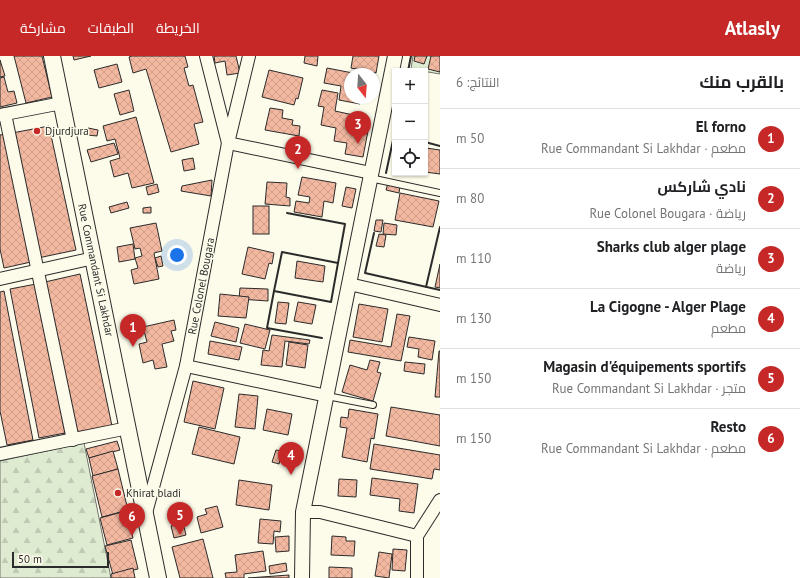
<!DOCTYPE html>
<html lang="ar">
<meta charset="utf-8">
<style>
:root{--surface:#fff;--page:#f2f2f2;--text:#202124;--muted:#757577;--line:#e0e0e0;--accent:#c62828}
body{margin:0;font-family:"PT Sans",Cairo,sans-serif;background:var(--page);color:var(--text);direction:rtl}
.controls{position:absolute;right:12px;top:12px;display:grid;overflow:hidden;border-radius:0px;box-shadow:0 1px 3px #0004}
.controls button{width:36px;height:36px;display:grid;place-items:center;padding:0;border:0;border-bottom:1px solid var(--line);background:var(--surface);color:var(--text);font:20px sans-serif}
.compass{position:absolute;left:344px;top:12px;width:36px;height:36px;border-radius:50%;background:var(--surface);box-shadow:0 1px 3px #0004;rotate:163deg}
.scale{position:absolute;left:12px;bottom:10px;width:97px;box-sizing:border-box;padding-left:4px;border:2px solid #2b2b2b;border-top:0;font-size:11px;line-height:14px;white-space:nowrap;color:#2b2b2b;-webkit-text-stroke:3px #fdfbea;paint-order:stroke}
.you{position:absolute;left:177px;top:199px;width:14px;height:14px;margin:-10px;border:3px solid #fff;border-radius:50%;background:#1a73e8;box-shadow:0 0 0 6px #1a73e833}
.badge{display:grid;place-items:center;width:26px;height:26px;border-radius:50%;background:var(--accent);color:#fff;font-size:13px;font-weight:700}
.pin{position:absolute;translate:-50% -33px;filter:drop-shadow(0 1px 2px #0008)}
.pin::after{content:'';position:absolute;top:21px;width:14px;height:12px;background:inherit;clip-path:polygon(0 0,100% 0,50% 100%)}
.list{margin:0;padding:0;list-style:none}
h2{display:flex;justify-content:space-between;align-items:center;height:52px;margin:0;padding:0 16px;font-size:17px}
h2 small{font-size:13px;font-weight:400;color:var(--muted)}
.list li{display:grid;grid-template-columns:26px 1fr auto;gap:12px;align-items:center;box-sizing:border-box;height:60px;padding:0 16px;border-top:1px solid var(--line)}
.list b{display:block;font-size:15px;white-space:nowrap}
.list p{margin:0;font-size:13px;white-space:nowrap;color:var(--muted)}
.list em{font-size:13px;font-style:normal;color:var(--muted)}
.icon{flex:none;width:22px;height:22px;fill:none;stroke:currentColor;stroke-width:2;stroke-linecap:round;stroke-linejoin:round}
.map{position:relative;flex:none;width:440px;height:522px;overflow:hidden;direction:ltr}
header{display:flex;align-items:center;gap:24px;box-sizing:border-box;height:56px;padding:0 20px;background:var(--accent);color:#fff}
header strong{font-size:19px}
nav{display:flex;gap:22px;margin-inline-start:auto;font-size:14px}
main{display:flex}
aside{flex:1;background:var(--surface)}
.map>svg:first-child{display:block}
.grass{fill:#deebd1;stroke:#74746e}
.forest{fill:url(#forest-firs);stroke:#74746e}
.building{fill:url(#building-cross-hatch);stroke:#2b2b2b}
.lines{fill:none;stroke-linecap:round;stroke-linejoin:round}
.service-casing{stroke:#2b2b2b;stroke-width:8}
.minor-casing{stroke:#2b2b2b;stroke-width:14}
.tertiary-casing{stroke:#2b2b2b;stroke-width:16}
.secondary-casing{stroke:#2b2b2b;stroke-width:18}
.service{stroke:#fdfbea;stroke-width:6}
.minor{stroke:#fdfbea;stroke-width:12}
.tertiary{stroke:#fdfbea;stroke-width:14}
.secondary{stroke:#fdfbea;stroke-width:16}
.wall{stroke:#2b2b2b;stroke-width:2}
.poi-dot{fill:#c62828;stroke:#fdfbea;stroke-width:1.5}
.labels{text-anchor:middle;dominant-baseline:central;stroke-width:3;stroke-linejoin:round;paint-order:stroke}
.poi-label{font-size:11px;fill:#2b2b2b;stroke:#fdfbea;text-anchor:start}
.street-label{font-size:11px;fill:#2b2b2b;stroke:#fdfbea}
</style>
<header>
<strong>Atlasly</strong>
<nav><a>الخريطة</a><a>الطبقات</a><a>مشاركة</a></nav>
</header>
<main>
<aside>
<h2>بالقرب منك<small>النتائج: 6</small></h2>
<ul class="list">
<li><span class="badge">1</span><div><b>El forno</b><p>مطعم · Rue Commandant Si Lakhdar</p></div><em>50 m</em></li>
<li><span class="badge">2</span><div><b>نادي شاركس</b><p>رياضة · Rue Colonel Bougara</p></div><em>80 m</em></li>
<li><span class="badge">3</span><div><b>Sharks club alger plage</b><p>رياضة</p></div><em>110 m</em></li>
<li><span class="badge">4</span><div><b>La Cigogne - Alger Plage</b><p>مطعم</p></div><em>130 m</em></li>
<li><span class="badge">5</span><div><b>Magasin d'équipements sportifs</b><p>متجر · Rue Commandant Si Lakhdar</p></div><em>150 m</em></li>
<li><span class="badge">6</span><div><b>Resto</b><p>مطعم · Rue Commandant Si Lakhdar</p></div><em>150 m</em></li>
</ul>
</aside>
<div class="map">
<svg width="440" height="522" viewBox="0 0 440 522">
<defs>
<pattern id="forest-firs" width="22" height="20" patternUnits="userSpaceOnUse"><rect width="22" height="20" fill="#deebd1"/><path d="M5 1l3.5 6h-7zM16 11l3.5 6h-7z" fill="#bfcab4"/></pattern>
<pattern id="building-cross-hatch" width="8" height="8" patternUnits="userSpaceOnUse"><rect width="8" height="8" fill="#f2b8a0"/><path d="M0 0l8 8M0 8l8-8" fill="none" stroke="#d09e8a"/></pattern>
</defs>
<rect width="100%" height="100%" fill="#fdfbea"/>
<polygon class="grass" points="413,0 440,0 440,18 411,13"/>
<polygon class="forest" points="84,387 111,522 0,522 0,405"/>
<g class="building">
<polygon points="14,0 42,0 52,41 26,47"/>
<polygon points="73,0 91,0 74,4"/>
<polygon points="132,0 185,0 188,11 184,12 189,30 193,29 203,66 194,68 199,88 171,96 146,13 133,17 129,1"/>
<polygon points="214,0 236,0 240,17 227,19 225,5 215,7"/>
<polygon points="305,0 318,0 317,10 304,7"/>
<polygon points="353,0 379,0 376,17 351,12"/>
<polygon points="415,0 427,0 424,8 414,5"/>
<polygon points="431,0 440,0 440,16 428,13"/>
<polygon points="0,4 5,20 0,21"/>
<polygon points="117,8 122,26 99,32 94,14"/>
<polygon points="327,12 358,18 350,18 350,42 361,42 360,48 339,44 341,30 324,27"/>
<polygon points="269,14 303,22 298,43 296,42 294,49 262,41"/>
<polygon points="4,21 8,36 14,35 17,47 0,51 0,22"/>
<polygon points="129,34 134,55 120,59 114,38"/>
<polygon points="322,34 338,37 335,55 358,60 356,73 368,75 363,101 345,98 347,87 334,85 336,72 321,69 324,51 318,50"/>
<polygon points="270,52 283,54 282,62 293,64 292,69 300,70 299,80 265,74"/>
<polygon points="136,61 154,127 132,132 128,117 114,121 110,105 120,102 115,83 107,85 103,70"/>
<polygon points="49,70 76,194 38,202 12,77"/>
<polygon points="88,72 98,74 97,80 87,79"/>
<polygon points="6,78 31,206 4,212 0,193 0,79"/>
<polygon points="114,87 118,98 91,106 87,94"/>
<polygon points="426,92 440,94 440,118 425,116"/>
<polygon points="193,102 195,113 184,115 182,104"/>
<polygon points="302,121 336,127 333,147 324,145 322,161 294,156 296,145 309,147 310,141 298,139"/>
<polygon points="212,124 211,140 181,135 182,130"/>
<polygon points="267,126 287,127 286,141 290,142 290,150 265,148"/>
<polygon points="388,127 400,130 399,137 386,134"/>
<polygon points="157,128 159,136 148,139 146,131"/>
<polygon points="346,131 356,133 352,152 342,150"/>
<polygon points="400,137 439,145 433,171 395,164"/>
<polygon points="127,146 129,152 111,157 109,151"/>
<rect x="253" y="150" width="16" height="28"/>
<polygon points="151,151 151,157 143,157 143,152"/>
<polygon points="376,164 383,164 381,176 374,175"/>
<polygon points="156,167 162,195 154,197 159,223 134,228 131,214 138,212 135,202 142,200 140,192 135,193 130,172"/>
<polygon points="384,167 397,169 396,179 383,178"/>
<polygon points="379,178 386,179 384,191 376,190"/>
<polygon points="133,188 135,203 119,206 117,191"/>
<polygon points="248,191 274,197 272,208 269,207 265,223 242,218"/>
<polygon points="161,200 163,210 158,211 155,202"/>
<polygon points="297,205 325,210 323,226 295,222"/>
<polygon points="440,208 440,232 435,231"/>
<polygon points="80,218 112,370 77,378 45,226"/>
<polygon points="36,228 65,377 39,382 10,233"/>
<polygon points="240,232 268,233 268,245 239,243"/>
<polygon points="4,235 33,384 7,389 0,355 0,236"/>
<polygon points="220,238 249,241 246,262 218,260"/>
<polygon points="278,246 289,247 286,268 275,267"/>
<polygon points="298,246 316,249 312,268 294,265"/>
<polygon points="359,248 388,253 382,286 353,281"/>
<polygon points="397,258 410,260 401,305 348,296 350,284 391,291"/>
<polygon points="174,264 176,274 171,275 174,285 162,288 167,311 155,313 153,304 143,307 139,288 147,286 143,271"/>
<polygon points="215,266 239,272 236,286 211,280"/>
<polygon points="245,268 270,274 265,293 240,287"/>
<polygon points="272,279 310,284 309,288 285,285 282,311 261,309 263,294 269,295"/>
<polygon points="409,281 435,285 432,304 418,301 419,293 407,291"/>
<polygon points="210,285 242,291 239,304 208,298"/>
<polygon points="289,286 308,289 305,312 286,309"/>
<polygon points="439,295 440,295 440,341 435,341"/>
<polygon points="370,304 380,306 377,316 381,317 373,345 342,336 350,309 367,314"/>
<polygon points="405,306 425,308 424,318 404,315"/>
<polygon points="193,325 224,332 215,373 184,366"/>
<polygon points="239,338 258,340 255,373 235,371"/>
<polygon points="391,351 440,359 440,390 386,380"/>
<polygon points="267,353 292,358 288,379 263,374"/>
<polygon points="349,353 378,358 374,383 371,382 367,406 342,401 347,372 340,371 341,361 348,362"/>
<polygon points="199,371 240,381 234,408 192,398"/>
<polygon points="117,385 120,394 89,402 86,393"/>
<polygon points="374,388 440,399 440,414 434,413 432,423 370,413"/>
<polygon points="276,394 282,395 279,408 272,406"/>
<polygon points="113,395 118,413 93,420 89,402"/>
<polygon points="118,413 128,454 102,461 92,420"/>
<polygon points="372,422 418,428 414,457 399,455 400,443 370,439"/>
<polygon points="339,423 357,424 356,441 338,440"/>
<polygon points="239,424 272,429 269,454 236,449"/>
<polygon points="217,450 223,471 201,477 197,461 207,458 205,453"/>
<polygon points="126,455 133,482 107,489 100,462"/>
<polygon points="260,463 281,465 280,476 274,475 273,488 258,487"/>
<polygon points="183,467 186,479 174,482 171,470"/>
<polygon points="289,480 289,495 276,496 275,481"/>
<polygon points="332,480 346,481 346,485 355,485 354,500 331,499"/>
<polygon points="203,483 213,522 180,522 172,491"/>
<polygon points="131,484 138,513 113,519 105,490"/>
<polygon points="393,493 407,494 405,515 392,514"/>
<polygon points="263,495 266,515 244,518 244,522 226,522 225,517 237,516 235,499"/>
<polygon points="379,496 392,498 389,522 375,520"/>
<polygon points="286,507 287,515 270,518 269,510"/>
<polygon points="329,511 352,512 352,522 329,522"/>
<polygon points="133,512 135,522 111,522 111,518"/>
<polygon points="289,519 289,522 248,522"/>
</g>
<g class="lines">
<g class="service-casing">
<g id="service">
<polyline points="370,122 440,137"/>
<polyline points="327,340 373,349"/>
</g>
</g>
<g class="minor-casing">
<g id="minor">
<polyline points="206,0 228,87 371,117"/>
<polyline points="5,58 73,384"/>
<polyline points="0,59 62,47"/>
<polyline points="0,223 94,202"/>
<polyline points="349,228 440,249"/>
<polyline points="186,310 327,340"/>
<polyline points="0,398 128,372"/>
<polyline points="303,456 320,456 417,480"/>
<polyline points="146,457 186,310 228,87 249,0"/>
<polyline points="417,522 417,480 440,444"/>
</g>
</g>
<g class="tertiary-casing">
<polyline id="tertiary" points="302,522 303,456 395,0"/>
</g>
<g class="secondary-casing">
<polyline id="secondary" points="52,0 158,522"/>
</g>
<use href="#service" class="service"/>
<use href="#minor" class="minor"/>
<use href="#tertiary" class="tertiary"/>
<use href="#secondary" class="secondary"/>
<g class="wall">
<polyline points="408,15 411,0"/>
<polyline points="425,86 440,90"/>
<polyline points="386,117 395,75"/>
<polyline points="287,157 345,168 331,246 274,235 267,272 322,282"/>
<polyline points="374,177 365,217 440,234"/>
<polyline points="426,231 440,171"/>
<polyline points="274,235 282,196 338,207"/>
</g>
</g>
<g class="poi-dot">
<circle cx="37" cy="75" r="4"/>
<circle cx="118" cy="437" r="4"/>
</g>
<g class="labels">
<g class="poi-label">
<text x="45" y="75">Djurdjura</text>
<text x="126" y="437">Khirat bladi</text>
</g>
<g class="street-label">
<text transform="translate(96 214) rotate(78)">Rue Commandant Si Lakhdar</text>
<text transform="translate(201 230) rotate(-79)">Rue Colonel Bougara</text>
</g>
</g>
</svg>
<div class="controls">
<button>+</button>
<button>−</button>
<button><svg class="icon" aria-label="locate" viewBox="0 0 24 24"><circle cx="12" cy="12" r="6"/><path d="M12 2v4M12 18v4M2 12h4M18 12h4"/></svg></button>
</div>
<svg class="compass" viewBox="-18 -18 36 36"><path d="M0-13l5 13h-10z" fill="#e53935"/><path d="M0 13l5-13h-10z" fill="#757577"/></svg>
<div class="scale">50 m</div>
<div class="you"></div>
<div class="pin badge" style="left:133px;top:291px">1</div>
<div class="pin badge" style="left:298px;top:113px">2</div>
<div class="pin badge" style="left:358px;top:88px">3</div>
<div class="pin badge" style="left:291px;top:419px">4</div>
<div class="pin badge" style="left:180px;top:479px">5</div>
<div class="pin badge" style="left:132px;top:480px">6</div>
</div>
</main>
